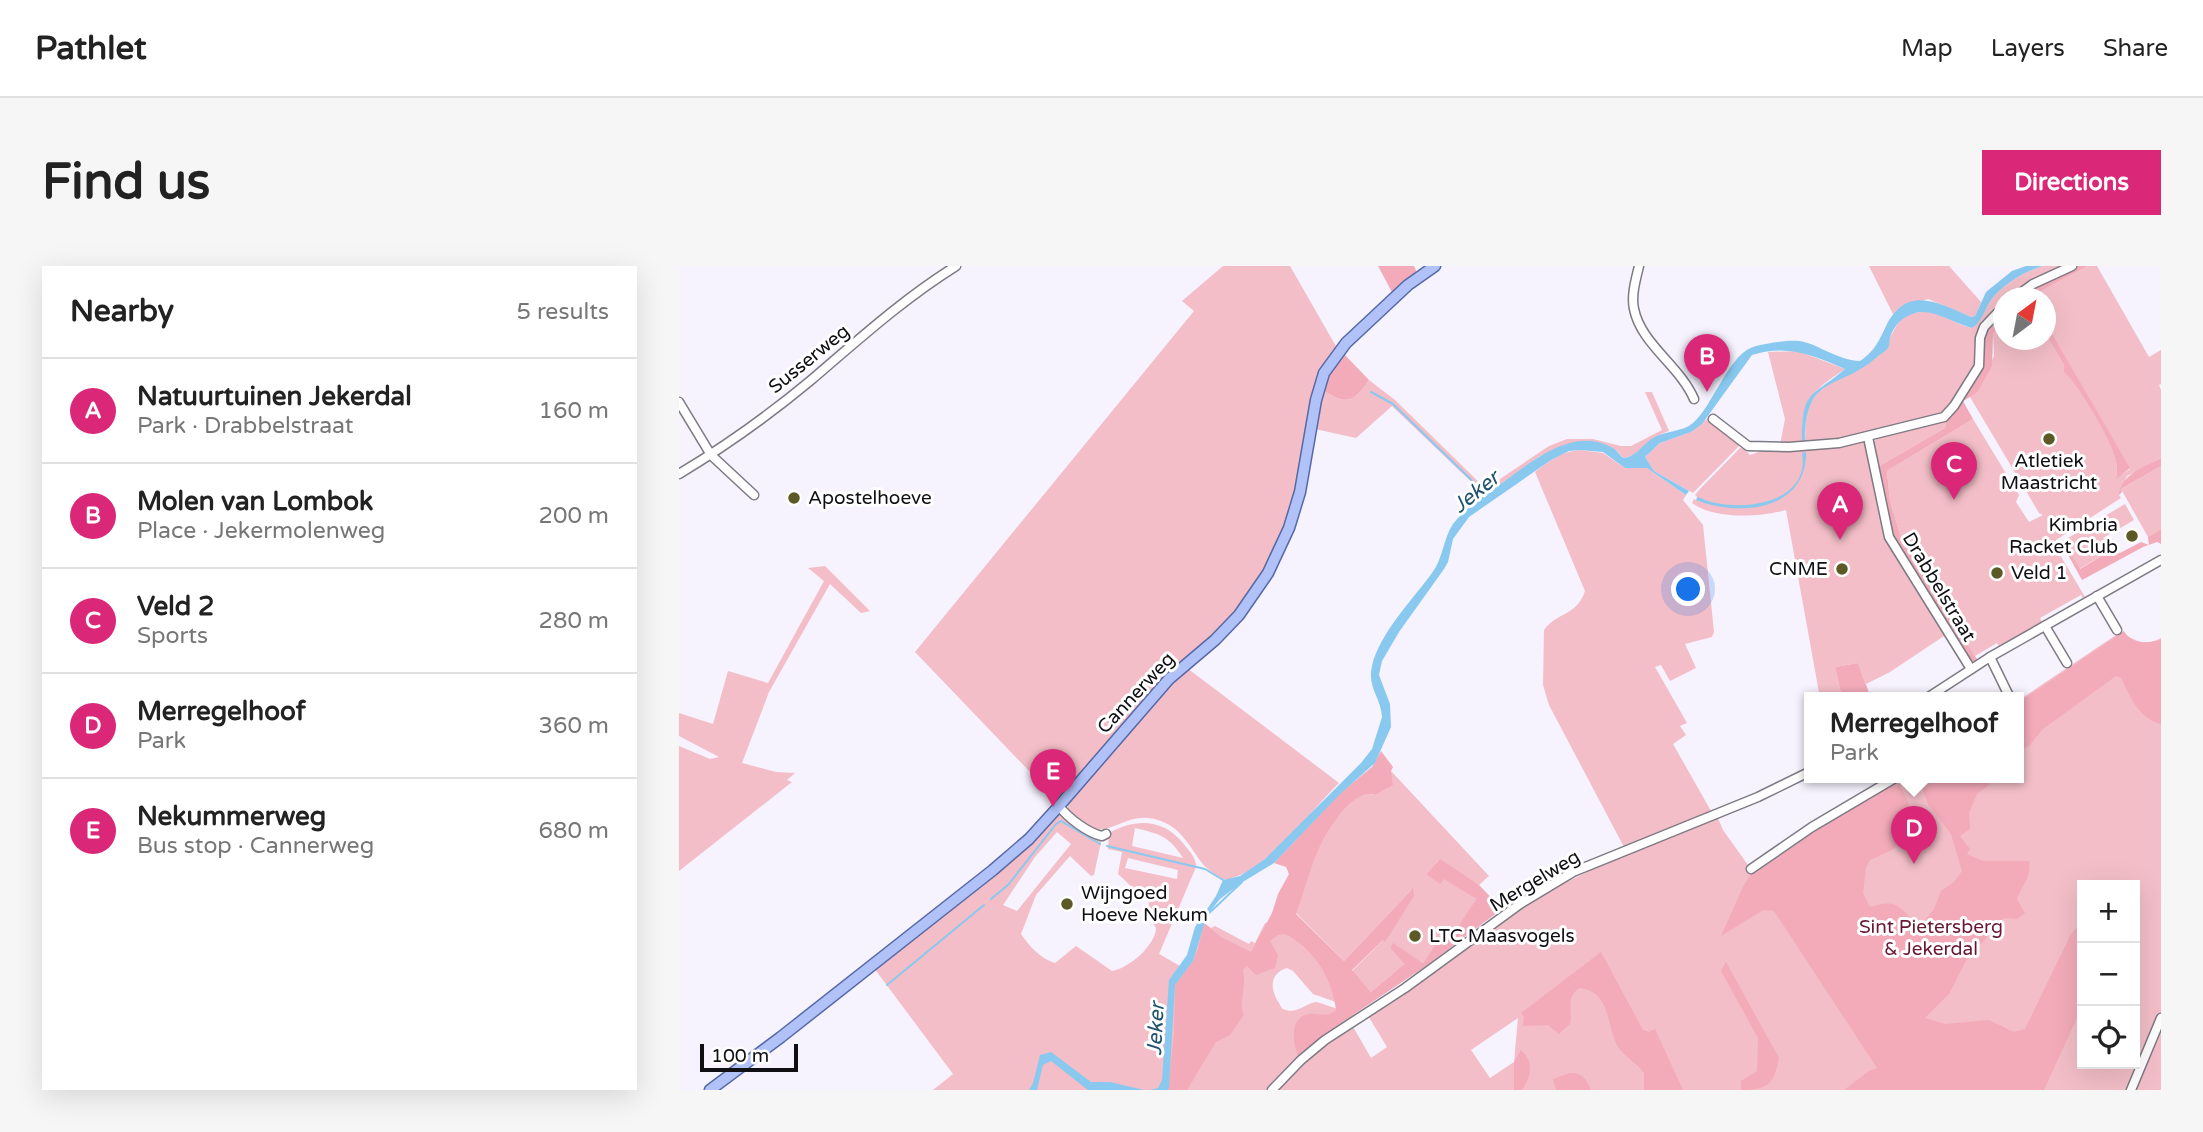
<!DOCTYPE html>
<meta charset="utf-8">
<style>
:root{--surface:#fff;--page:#f6f6f6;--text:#222;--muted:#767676;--line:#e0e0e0;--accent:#db2777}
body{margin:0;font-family:"Varela Round",sans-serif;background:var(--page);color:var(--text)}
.controls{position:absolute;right:21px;bottom:21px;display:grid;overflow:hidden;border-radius:0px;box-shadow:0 7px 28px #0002}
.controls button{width:63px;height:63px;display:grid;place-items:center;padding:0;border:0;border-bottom:2px solid var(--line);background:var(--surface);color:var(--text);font:35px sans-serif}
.compass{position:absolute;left:1314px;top:21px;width:63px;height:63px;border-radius:50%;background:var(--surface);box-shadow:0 7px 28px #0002;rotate:32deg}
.scale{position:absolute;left:21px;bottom:18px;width:98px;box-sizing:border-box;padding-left:7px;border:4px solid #100f13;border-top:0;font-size:19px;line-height:24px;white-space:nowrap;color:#100f13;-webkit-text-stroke:5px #fff;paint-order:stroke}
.you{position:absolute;left:1010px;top:324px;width:24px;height:24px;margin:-18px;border:5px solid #fff;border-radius:50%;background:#1a73e8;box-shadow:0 0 0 10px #1a73e833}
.badge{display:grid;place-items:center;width:46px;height:46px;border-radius:50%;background:var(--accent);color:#fff;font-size:23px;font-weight:700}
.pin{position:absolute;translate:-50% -58px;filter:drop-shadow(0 2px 4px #0008)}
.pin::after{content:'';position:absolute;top:37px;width:24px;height:21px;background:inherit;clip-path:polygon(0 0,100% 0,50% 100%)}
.popup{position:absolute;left:1125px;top:426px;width:220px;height:91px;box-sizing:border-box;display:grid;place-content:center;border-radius:0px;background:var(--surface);filter:drop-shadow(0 2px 5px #0005);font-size:23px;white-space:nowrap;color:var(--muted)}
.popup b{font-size:26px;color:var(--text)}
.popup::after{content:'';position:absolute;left:50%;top:100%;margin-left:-14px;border:14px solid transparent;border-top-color:var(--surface)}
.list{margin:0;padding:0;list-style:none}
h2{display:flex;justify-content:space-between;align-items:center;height:91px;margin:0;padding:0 28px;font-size:30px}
h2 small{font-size:23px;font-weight:400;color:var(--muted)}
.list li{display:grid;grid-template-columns:46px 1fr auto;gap:21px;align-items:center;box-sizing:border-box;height:105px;padding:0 28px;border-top:2px solid var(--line)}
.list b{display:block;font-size:26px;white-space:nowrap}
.list p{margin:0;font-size:23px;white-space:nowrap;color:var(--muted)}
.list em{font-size:23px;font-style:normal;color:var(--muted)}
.icon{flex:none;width:38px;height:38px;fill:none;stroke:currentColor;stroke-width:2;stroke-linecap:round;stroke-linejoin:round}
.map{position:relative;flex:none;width:1482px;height:824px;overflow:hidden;border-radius:0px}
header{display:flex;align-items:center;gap:42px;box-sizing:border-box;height:98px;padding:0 35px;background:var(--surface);border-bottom:2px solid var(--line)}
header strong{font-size:33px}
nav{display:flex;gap:38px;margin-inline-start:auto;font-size:24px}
.intro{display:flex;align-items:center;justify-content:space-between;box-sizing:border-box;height:168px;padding:0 42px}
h1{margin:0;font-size:49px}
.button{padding:18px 32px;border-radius:0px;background:var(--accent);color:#fff;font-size:24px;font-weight:700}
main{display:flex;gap:42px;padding:0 42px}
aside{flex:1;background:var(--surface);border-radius:0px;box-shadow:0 7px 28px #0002}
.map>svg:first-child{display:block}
.green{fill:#f3bec7;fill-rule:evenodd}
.forest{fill:#f3abb9}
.water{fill:#89c9f0}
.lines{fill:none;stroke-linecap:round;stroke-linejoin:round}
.stream{stroke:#89c9f0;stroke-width:2}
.minor-casing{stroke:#7d7a84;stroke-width:11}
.major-casing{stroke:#5669a5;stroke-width:13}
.minor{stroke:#fff;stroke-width:8}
.major{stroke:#b0c2f8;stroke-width:10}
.poi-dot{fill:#5d5925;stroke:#fff;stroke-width:2.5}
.labels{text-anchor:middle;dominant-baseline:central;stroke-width:6;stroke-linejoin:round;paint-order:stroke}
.street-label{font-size:19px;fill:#100f13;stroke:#fff}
.poi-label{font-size:19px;fill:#100f13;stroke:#fff;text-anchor:start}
.park-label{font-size:19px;fill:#691731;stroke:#fff}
.water-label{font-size:21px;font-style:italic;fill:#21536e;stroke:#fff}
</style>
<header>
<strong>Pathlet</strong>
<nav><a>Map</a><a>Layers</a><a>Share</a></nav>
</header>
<div class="intro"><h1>Find us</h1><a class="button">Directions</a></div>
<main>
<aside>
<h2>Nearby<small>5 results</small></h2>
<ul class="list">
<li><span class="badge">A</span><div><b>Natuurtuinen Jekerdal</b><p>Park · Drabbelstraat</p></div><em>160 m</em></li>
<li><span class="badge">B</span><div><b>Molen van Lombok</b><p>Place · Jekermolenweg</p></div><em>200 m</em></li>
<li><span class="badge">C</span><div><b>Veld 2</b><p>Sports</p></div><em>280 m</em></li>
<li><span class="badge">D</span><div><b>Merregelhoof</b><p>Park</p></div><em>360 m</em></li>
<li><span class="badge">E</span><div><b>Nekummerweg</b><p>Bus stop · Cannerweg</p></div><em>680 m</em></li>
</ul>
</aside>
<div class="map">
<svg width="1482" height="824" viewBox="0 0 1482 824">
<rect width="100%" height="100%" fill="#f6f2fe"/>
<g class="green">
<polygon points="544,0 611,0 658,82 644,101 635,124 614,245 595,289 564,339 381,534 377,533 236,386 515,45 503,35"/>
<polygon points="1190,0 1270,0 1302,36 1296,50 1292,51 1249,33 1220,42 1214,48"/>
<path d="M1364 0H1389L1332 31 1324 32V38L1299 97 1266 147 1149 177 1101 179 1106 153 1089 86 1119 85 1166 103C1133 125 1123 133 1123 174L1126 175C1127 158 1125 143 1137 129 1152 109 1182 106 1200 89 1216 74 1212 48 1242 46 1259 44 1276 59 1293 62 1303 55 1306 43 1312 34 1323 19 1346 5 1364 0Z"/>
<path d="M1409 0H1418L1470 91 1482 84V118L1480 119 1482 124V192L1448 210 1440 229 1442 232 1377 274 1378 284 1406 331 1404 332 1402 329 1361 352 1363 356 1321 382 1318 377 1296 390 1221 268 1211 235 1208 205 1294 153 1340 229 1337 236 1350 256 1364 249 1360 247 1291 131 1298 127 1315 90 1314 68 1324 56V74H1366L1367 69 1385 99V105C1400 118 1431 171 1436 190 1438 198 1438 205 1437 212L1451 203 1367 57 1366 32 1351 31Z"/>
<path d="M690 114 716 134 810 226 806 229 713 140 677 172 636 163 643 123C666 140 675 137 690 114Z"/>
<path d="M966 126H973L990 165C971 171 960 191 944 192L938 185 925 178 861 190 819 220 821 213 870 180 888 173H914L942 180H952L983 164Z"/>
<polygon points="1268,151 1266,162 1197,202 1193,177 1202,169"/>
<polygon points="1029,152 1062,178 1014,227 975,205 966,191 981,177 1012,166"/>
<path d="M1181 174 1188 178 1204 260 1268 368 1211 406 1187 418 1179 397 1156 401 1163 432H1141L1107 244C1082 251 1036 254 1013 237L1015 233 1017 234 1018 231 1016 229 1020 224 1061 182 1066 183 1071 189 1088 183Z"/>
<path d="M901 184 924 187 946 202H968L1007 229 1004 234 1024 259 1035 366 1033 371 1006 378 1017 402 991 415 982 399 976 401 1008 457 1001 460 1007 469 994 478 1032 545 945 581 870 439 864 419 865 364C878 346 898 350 906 325L856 206C869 195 884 185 901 184Z"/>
<polygon points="1482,200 1482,263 1469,271 1442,223"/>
<polygon points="1446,238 1455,254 1424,272 1431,285 1400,303 1384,275"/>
<polygon points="146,300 191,345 182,347 151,318 90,426 63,497 97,506 116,507 108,514 113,516 0,605 0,480 31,493 40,491 0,470 0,447 34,458 49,405 89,417 145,315 129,302"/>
<path d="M1440 367C1457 373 1464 382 1482 372V824H254L274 808 195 702 379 546 422 576 415 609 412 610 391 590 357 629 342 668C350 680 362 693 376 697L397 680 433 705C449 703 477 679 477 662L468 648 470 637 439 608 443 586 429 583 430 567C457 552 484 553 504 577 510 585 517 591 517 601L480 688 508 704 525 657 532 662 536 660 570 678 572 675 576 677 586 657 593 656 633 685 671 741 634 728 614 705 608 702C590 707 591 724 600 737 602 740 602 743 607 744 619 748 626 737 638 736L674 748 673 759 692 792 708 781 688 748 863 628 941 590 1038 550 1044 564 1074 606 1134 565 1221 512H1340V434ZM456 562C481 568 490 570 504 592L453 580ZM378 566 392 578 338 645 324 639 356 591ZM449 592 499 604 498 613 446 602ZM1403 619H1456V798H1403ZM839 752 835 796 811 812 792 784Z"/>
<path d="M508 402 660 517C631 545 586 609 544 614 538 609 527 603 523 597 511 581 502 562 482 555 440 539 428 589 388 544L391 534 490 419Z"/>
<polygon points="712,505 810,610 800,619 760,594 747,608 765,612 797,633 776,666 768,662 744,697 714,678 711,682 725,698 692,726 673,705 704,674 733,623 665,695 617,647 633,594 651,559 678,530 689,528 697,529 709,522"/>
</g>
<g class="forest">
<polygon points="699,0 735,0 738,7 714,28"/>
<polygon points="1397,0 1409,0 1351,31 1338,32 1346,24"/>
<polygon points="1324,44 1324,56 1314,68 1313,100 1298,127 1284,135 1294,153 1208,205 1211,235 1221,268 1299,395 1290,395 1216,277 1197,202 1266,162 1268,151 1301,103 1303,68"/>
<path d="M1367 57 1451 202 1437 213C1438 206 1438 198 1436 191 1432 174 1398 116 1385 106V99L1367 69Z"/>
<path d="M663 86 690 114C675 137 666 140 643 123L647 109Z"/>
<path d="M1482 192V200L1442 223 1443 226 1440 229C1442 208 1465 201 1482 192Z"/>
<polygon points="1482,263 1482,278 1478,276 1464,281 1403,314 1382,276 1384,275 1401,303 1431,285 1441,287 1462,276 1470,279 1469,271"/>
<path d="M1445 365C1453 379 1468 377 1482 374V458C1459 452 1452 432 1442 412L1437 410 1364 463 1350 480 1340 485V436Z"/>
<polygon points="1179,397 1192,432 1163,432 1156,401"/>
<path d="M702 485 714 501 712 505 714 519 697 529C681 526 675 534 665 544 636 575 631 610 617 648L665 695 734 622 735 630 706 676 704 674 673 704 692 726 725 698 711 682 714 677 744 697 768 661 776 665 797 633 765 613 761 618 747 608 761 593 800 619 823 643 747 700 650 765 620 792C614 780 609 751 630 748 641 747 647 752 657 744 653 711 635 683 606 668L599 669 591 675 599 689 596 702 577 709 568 700 564 704C568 721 559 738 565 749L551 769 537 776 508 824H489L495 767 496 719 514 695 519 683 525 657 542 671 572 686 593 647 599 628 610 608 607 601 595 597 660 528 693 501Z"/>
<path d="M1239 512H1309L1310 519 1298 528 1290 547 1291 563 1281 570 1291 583 1288 588 1304 595H1350C1353 611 1343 619 1338 633L1346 647 1338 653 1325 652 1314 660 1306 674 1290 689 1270 728 1246 752 1266 758 1310 754 1335 766 1346 763 1391 670 1396 663 1401 661 1403 653V741L1365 824H1165L1190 805 1198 802 1095 645 1084 644 1042 670 1064 621 1074 605 1076 607 1135 566 1219 514 1229 536 1233 552 1218 579 1213 584 1191 594 1187 602 1184 627 1191 641C1214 634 1219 637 1235 656L1244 657 1255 643 1262 625 1275 616 1283 605 1272 568 1249 538Z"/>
<path d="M922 686 964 764 970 766 976 763 1004 824H965V807C957 796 944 790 938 779 927 758 932 725 900 722 886 733 894 744 891 758L880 768 869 759 844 760 845 751 842 747Z"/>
<path d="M1047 696 1100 792C1095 819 1088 824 1062 824V815L1078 805 1079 772 1042 705Z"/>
<path d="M842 784C855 796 853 810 843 824H835V796Z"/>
<path d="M891 807C904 807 907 813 912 824H877L874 813Z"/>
</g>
<g class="water">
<path d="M1347 0H1364C1346 5 1323 19 1312 34 1306 43 1303 56 1293 62 1276 58 1254 42 1236 47 1223 51 1215 59 1211 72 1210 75 1211 79 1209 82 1207 85 1200 89 1197 92 1158 125 1126 108 1126 175H1123C1123 123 1132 132 1166 103 1133 89 1109 78 1073 89L1023 158 1012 166 981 177 966 191 975 205 1010 225 1007 229 968 202H946L924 186 901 184 890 185 872 194 790 251 774 273 769 296 765 303 720 366 703 395 700 409 711 438 712 461 696 497 660 529 595 597 562 617 541 633 528 649 514 695 496 719 490 822 489 824H471L479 822 483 814 490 714 508 689 516 661 537 630 544 614 561 610 586 593 682 497 693 483 703 451C702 431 688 422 693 400 700 368 734 333 753 307 764 293 764 273 774 258 787 241 806 229 823 217 852 196 894 160 932 181 937 183 940 188 944 192 957 191 963 179 974 172 985 165 1004 166 1014 157 1035 139 1050 86 1077 80 1089 77 1108 74 1120 75 1138 77 1157 94 1181 95 1195 86 1200 75 1207 60 1228 18 1259 37 1292 51L1296 50 1307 26 1333 5Z"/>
<path d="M1127 186C1128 245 1059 251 1017 234L1019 231C1053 248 1132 241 1123 187Z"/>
<polygon points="372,786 412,816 431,816 465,824 409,824 372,795 364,799 358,824 350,824 354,817 361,789"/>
</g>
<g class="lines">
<g class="stream">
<polyline points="692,126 714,138 809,230"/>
<polyline points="428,580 526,603 544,614"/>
<polyline points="312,633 329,619 377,558 382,555 421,578"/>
<polyline points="526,651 563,616"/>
<polyline points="208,719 305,639"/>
</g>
<g class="minor-casing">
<g id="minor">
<path d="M960 0C957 13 952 29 955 43 962 78 1001 100 1015 133"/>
<polyline points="1335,32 1354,18 1393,0"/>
<polyline points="0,136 32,189 75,229"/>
<polyline points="1034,153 1069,180 1110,181 1160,177 1265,151 1275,140 1300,100 1301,72 1305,61 1324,41"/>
<polyline points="1189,171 1210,271 1292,403"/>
<path d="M0 208C45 181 90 149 131 115 178 75 224 33 277 0"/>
<polyline points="1418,330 1438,364"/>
<polyline points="1366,360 1388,397"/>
<polyline points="1311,391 1331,432"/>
<polyline points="1248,432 1311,391 1482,294"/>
<path d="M380 540C389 552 409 567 423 570L427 568"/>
<polyline points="1072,603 1133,561 1216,512"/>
<polyline points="593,824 622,794 646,774 726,722 841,638 894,606 1079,531 1130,506"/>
<polyline points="1452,824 1482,752"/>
</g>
</g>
<g class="major-casing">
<polyline id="major" points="31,824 102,771 314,604 350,573 380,540 490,413 536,374 560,349 589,307 610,262 621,226 637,134 645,107 667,77 729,19 756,0"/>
</g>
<use href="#minor" class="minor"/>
<use href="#major" class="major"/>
</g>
<g class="poi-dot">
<circle cx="1370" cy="173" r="7"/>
<circle cx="115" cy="232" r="7"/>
<circle cx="1453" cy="270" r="7"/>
<circle cx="1163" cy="303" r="7"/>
<circle cx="1318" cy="307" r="7"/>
<circle cx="388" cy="638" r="7"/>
<circle cx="736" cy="670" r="7"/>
</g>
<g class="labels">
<g class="street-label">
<text transform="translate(130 93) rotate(-39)">Susserweg</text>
<text transform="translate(1260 321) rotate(59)">Drabbelstraat</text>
<text transform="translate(457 427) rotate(-47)">Cannerweg</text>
<text transform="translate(856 615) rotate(-31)">Mergelweg</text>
</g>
<g class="poi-label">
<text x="1370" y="195" text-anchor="middle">Atletiek<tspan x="1370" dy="22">Maastricht</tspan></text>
<text x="129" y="232">Apostelhoeve</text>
<text x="1439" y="259" text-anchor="end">Kimbria<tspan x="1439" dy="22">Racket Club</tspan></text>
<text x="1149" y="303" text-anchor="end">CNME</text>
<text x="1332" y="307">Veld 1</text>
<text x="402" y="627">Wijngoed<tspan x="402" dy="22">Hoeve Nekum</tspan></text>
<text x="750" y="670">LTC Maasvogels</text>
</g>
<g class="park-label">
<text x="1252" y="661">Sint Pietersberg<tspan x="1252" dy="22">&amp; Jekerdal</tspan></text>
</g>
<g class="water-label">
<text transform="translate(797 226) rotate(-39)">Jeker</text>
<text transform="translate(477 763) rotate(-87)">Jeker</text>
</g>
</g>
</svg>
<div class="controls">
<button>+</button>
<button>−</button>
<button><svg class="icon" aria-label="locate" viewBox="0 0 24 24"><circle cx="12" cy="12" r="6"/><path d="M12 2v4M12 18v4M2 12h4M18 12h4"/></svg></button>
</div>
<svg class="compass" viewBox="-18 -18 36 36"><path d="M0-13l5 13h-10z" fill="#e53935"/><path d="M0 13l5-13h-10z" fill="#767676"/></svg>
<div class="scale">100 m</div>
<div class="you"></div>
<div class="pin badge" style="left:1161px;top:274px">A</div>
<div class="pin badge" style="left:1028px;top:126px">B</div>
<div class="pin badge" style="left:1275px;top:234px">C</div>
<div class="pin badge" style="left:1235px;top:598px">D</div>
<div class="popup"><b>Merregelhoof</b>Park</div>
<div class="pin badge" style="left:374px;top:541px">E</div>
</div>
</main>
